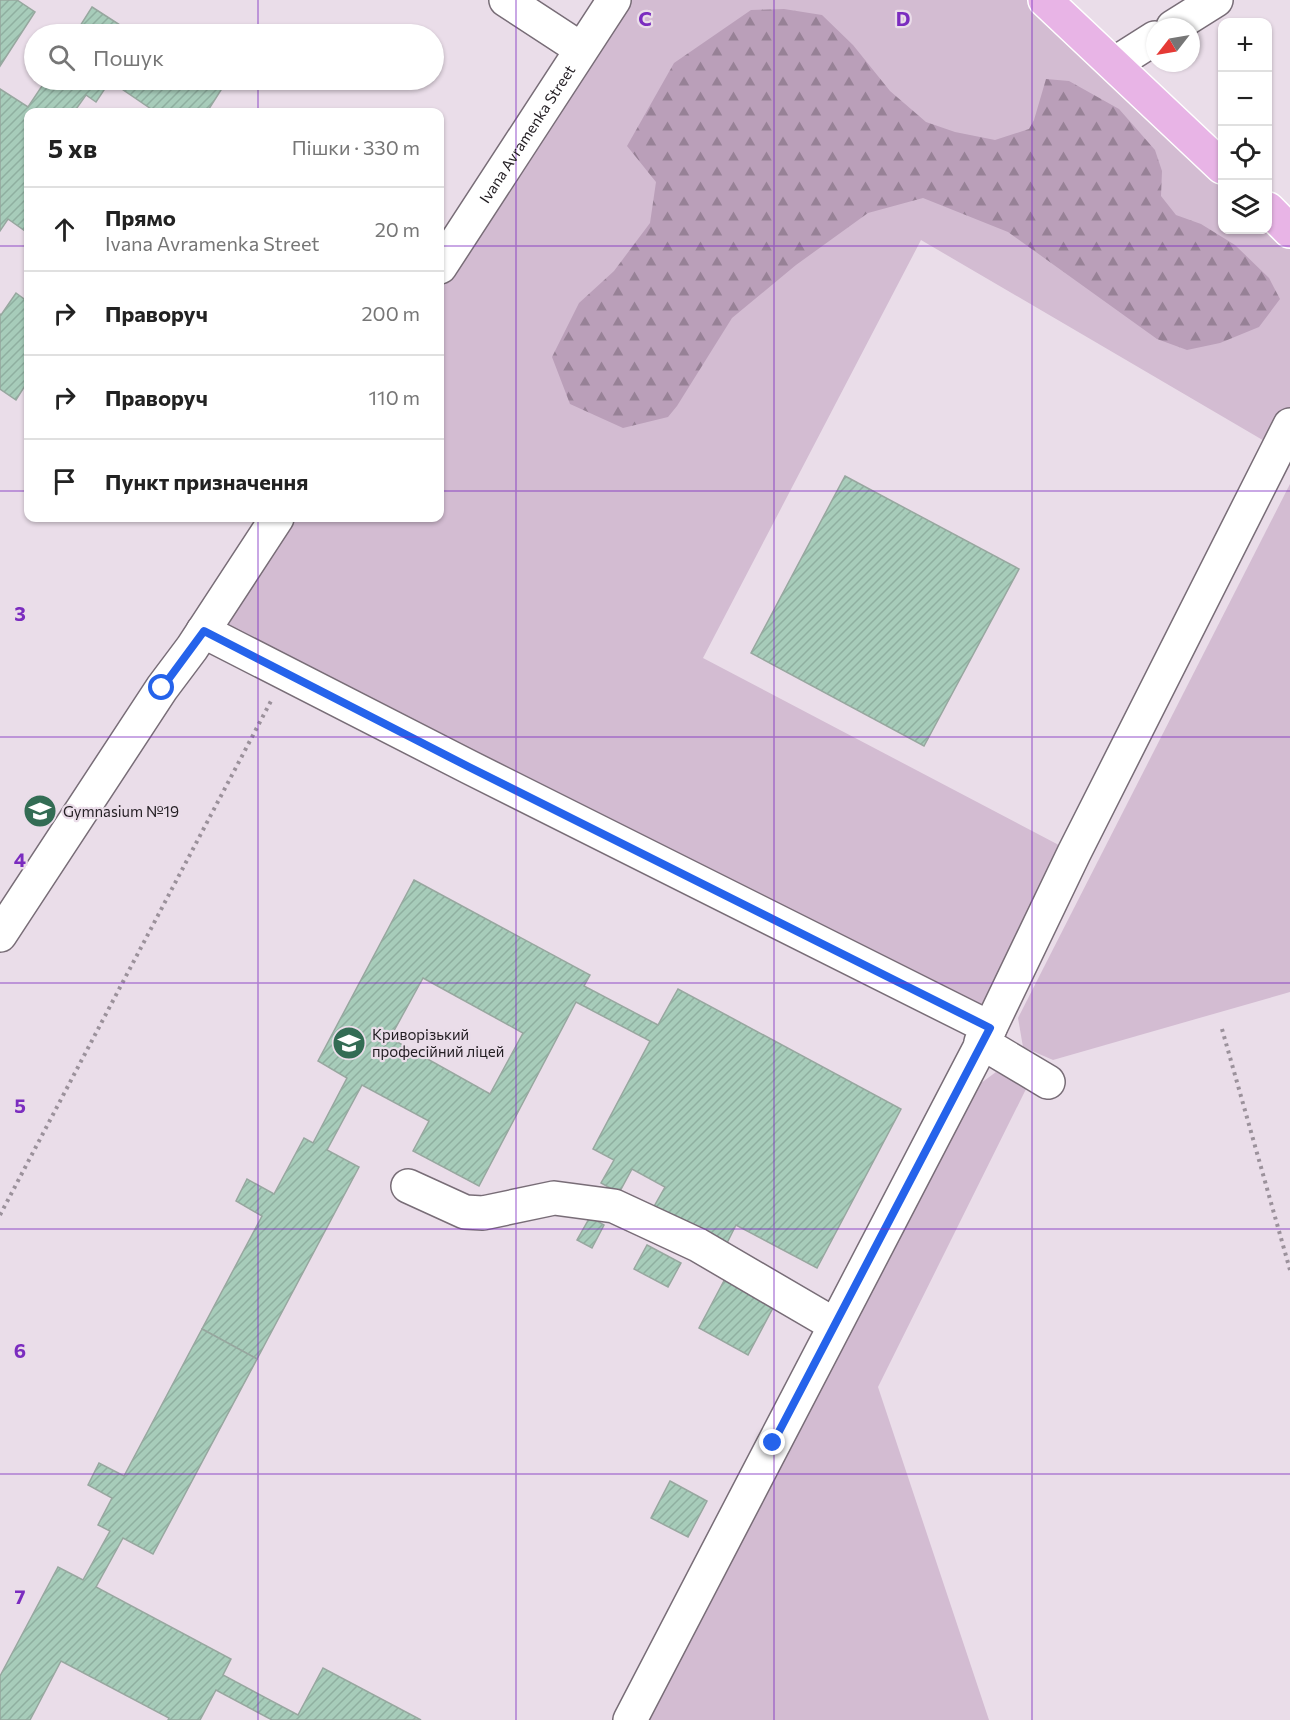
<!DOCTYPE html>
<html lang="uk">
<meta charset="utf-8">
<style>
:root{--surface:#fff;--page:#f6f6f6;--text:#222;--muted:#767676;--line:#e0e0e0}
body{margin:0;font-family:Commissioner,sans-serif;background:var(--page);color:var(--text)}
.controls{position:absolute;right:18px;top:18px;display:grid;overflow:hidden;border-radius:12px;box-shadow:0 2px 4px #0004}
.controls button{width:54px;height:54px;display:grid;place-items:center;padding:0;border:0;border-bottom:2px solid var(--line);background:var(--surface);color:var(--text);font:30px sans-serif}
.compass{position:absolute;left:1146px;top:18px;width:54px;height:54px;border-radius:50%;background:var(--surface);box-shadow:0 2px 4px #0004;rotate:239deg}
.stop{position:absolute;width:18px;height:18px;margin:-14px;border:4px solid #2563eb;border-radius:50%;background:#fff}
.stop.end{background:#2563eb;border-color:#fff;box-shadow:0 2px 6px #0008}
.list{margin:0;padding:0;list-style:none}
h2{display:flex;justify-content:space-between;align-items:center;height:78px;margin:0;padding:0 24px;font-size:26px}
h2 small{font-size:20px;font-weight:400;color:var(--muted)}
.list li{display:grid;grid-template-columns:39px 1fr auto;gap:18px;align-items:center;box-sizing:border-box;height:84px;padding:0 24px;border-top:2px solid var(--line)}
.list b{display:block;font-size:22px;white-space:nowrap}
.list p{margin:0;font-size:20px;white-space:nowrap;color:var(--muted)}
.list em{font-size:20px;font-style:normal;color:var(--muted)}
.icon{flex:none;width:33px;height:33px;fill:none;stroke:currentColor;stroke-width:2;stroke-linecap:round;stroke-linejoin:round}
.map{position:relative;flex:none;width:1290px;height:1720px;overflow:hidden}
.search{position:absolute;background:var(--surface);box-shadow:0 2px 4px #0004;left:24px;top:24px;width:420px;height:66px;display:flex;align-items:center;gap:15px;box-sizing:border-box;padding:0 21px;border-radius:33px;color:var(--muted);font-size:22px}
.panel{position:absolute;background:var(--surface);box-shadow:0 2px 4px #0004;left:24px;top:108px;width:420px;height:414px;border-radius:12px}
.map>svg:first-child{display:block}
.grass{fill:#d3bcd2}
.forest{fill:url(#forest-firs)}
.building{fill:url(#building-hatch);stroke:#97a79f;stroke-width:1.5;fill-rule:evenodd}
.lines{fill:none;stroke-linecap:round;stroke-linejoin:round}
.minor-casing{stroke:#786d77;stroke-width:36}
.major-casing{stroke:#fff;stroke-width:36}
.path{stroke:#9b919b;stroke-width:4;stroke-dasharray:3 4.5;stroke-linecap:butt}
.minor{stroke:#fff;stroke-width:33}
.major{stroke:#e8b4e6;stroke-width:33}
.route{stroke:#2563eb;stroke-width:8}
.grid{fill:none;stroke:#7b2cbf;stroke-width:1.5;stroke-opacity:0.55}
.labels{text-anchor:middle;dominant-baseline:central;stroke-width:4.5;stroke-linejoin:round;paint-order:stroke}
.street-label{font-size:15px;fill:#221d22;stroke:#eadde9}
.poi-label{font-size:15px;fill:#221d22;stroke:#eadde9;text-anchor:start}
.grid-label{font-size:20px;text-anchor:middle;font-weight:bold;fill:#7b2cbf;stroke:#eadde9;stroke-width:4.5;stroke-linejoin:round;paint-order:stroke}
</style>
<div class="map">
<svg width="1290" height="1720" viewBox="0 0 1290 1720">
<defs>
<pattern id="forest-firs" width="22" height="20" patternUnits="userSpaceOnUse" patternTransform="scale(1.5)"><rect width="22" height="20" fill="#ba9fb9"/><path d="M5 1l3.5 6h-7zM16 11l3.5 6h-7z" fill="#978196"/></pattern>
<pattern id="building-hatch" width="6" height="6" patternUnits="userSpaceOnUse" patternTransform="scale(1.5)"><rect width="6" height="6" fill="#a7ccba"/><path d="M-1 1l2-2M0 6l6-6M5 7l2-2" fill="none" stroke="#8fafa0"/></pattern>
</defs>
<rect width="100%" height="100%" fill="#eadde9"/>
<g class="grass">
<polygon points="614,0 1045,0 1222,167 1222,230 1290,231 1290,425 1278,449 921,240 703,658 1074,853 990,1028 203,631 277,518 440,518 440,267"/>
<polygon points="1290,484 1290,992 1053,1060 1023,1047 1018,1018"/>
<polygon points="996,1072 1027,1087 878,1387 989,1720 647,1720 977,1086"/>
</g>
<polygon class="forest" points="784,9 822,15 853,45 890,91 926,122 955,132 995,140 1029,129 1034,120 1046,79 1069,81 1119,109 1155,150 1162,171 1161,196 1176,215 1201,224 1235,245 1269,278 1280,299 1259,327 1220,343 1187,350 1157,339 1008,232 923,198 868,213 796,265 732,318 677,406 668,417 623,428 570,404 552,357 579,303 614,271 650,223 656,182 627,146 674,63 751,10"/>
<g class="building">
<polygon points="0,0 17,0 35,12 0,66"/>
<polygon points="92,7 134,34 75,34"/>
<polygon points="46,80 204,80 221,90 207,112 149,112 151,109 110,81 96,102 86,95 74,112 28,112 28,233 8,219 0,231 0,89 28,107"/>
<polygon points="16,293 27,301 28,299 28,381 16,400 0,389 0,314 1,315"/>
<polygon points="845,476 1019,569 924,746 751,653"/>
<path d="M414 880 590 975 584 986 658 1025 678 989 901 1109 817 1268 736 1225 724 1249 652 1210 665 1187 632 1169 619 1193 601 1183 614 1160 593 1149 650 1041 576 1002 479 1186 413 1151 429 1121 362 1085 327 1150 359 1167 257 1359 202 1329 262 1216 236 1201 247 1179 274 1194 304 1138 313 1143 347 1078 318 1061ZM423 978 523 1033 490 1094 390 1038Z"/>
<polygon points="590,1217 604,1225 592,1248 577,1240"/>
<polygon points="647,1245 681,1263 668,1287 634,1269"/>
<polygon points="726,1277 775,1304 748,1355 699,1328"/>
<polygon points="202,1329 257,1359 153,1554 123,1538 96,1587 231,1659 223,1675 298,1715 323,1668 421,1720 272,1720 216,1690 200,1720 168,1720 169,1718 61,1661 30,1720 0,1720 0,1676 58,1567 83,1580 110,1531 98,1525 112,1498 88,1485 99,1463 124,1476"/>
<polygon points="670,1481 707,1501 688,1537 651,1518"/>
</g>
<g class="lines">
<g class="minor-casing">
<g id="minor">
<polyline points="506,0 581,49"/>
<polyline points="1173,27 1216,0"/>
<polyline points="1114,64 1155,38"/>
<path id="s1" d="M440 267 614 0"/>
<polyline points="203,631 469,767 990,1028"/>
<polyline points="0,935 162,688 192,648 277,518"/>
<polyline points="981,1042 1048,1082"/>
<polyline points="408,1186 465,1212 483,1213 554,1198 614,1206 698,1245 835,1325"/>
<polyline points="630,1720 990,1028 1074,853 1290,425"/>
</g>
</g>
<g class="major-casing">
<g id="major">
<polyline points="1045,0 1222,167"/>
<polyline points="1268,209 1290,231"/>
</g>
</g>
<g class="path">
<polyline points="1222,1029 1290,1270"/>
<polyline points="0,1215 271,701"/>
</g>
<use href="#minor" class="minor"/>
<use href="#major" class="major"/>
</g>
<g class="lines">
<polyline class="route" points="162,688 204,631 469,767 990,1028 773,1443"/>
</g>
<path class="grid" d="M258 0V34M516 0V1720M774 0V1720M1032 0V1720M258 80V112M0 246H28M440 246H1290M0 491H28M440 491H1290M258 518V1720M0 737H1290M0 983H1290M0 1229H1290M0 1474H1290"/>
<defs>
<g id="school-disc" transform="scale(1.725)"><circle r="9.5" fill="#336c54" stroke="#eadde9"/><path d="M0-5L7-2L0 1L-7-2ZM-4 1L0 2.5L4 1V4Q0 6-4 4Z" fill="#fff"/></g>
<g id="university-disc" transform="scale(1.725)"><circle r="9.5" fill="#336c54" stroke="#eadde9"/><path d="M0-5L7-2L0 1L-7-2ZM-4 1L0 2.5L4 1V4Q0 6-4 4Z" fill="#fff"/></g>
</defs>
<g fill-rule="evenodd">
<use href="#school-disc" x="40" y="811"/>
<use href="#university-disc" x="349" y="1043"/>
</g>
<g class="labels">
<g class="street-label">
<text stroke="none"><textPath href="#s1" startOffset="159">Ivana Avramenka Street</textPath></text>
</g>
<g class="poi-label">
<text x="63" y="811">Gymnasium №19</text>
<text x="372" y="1034">Криворізький<tspan x="372" dy="17">професійний ліцей</tspan></text>
</g>
</g>
<g class="grid-label">
<text x="645" y="26">C</text>
<text x="903" y="26">D</text>
<text x="20" y="621">3</text>
<text x="20" y="867">4</text>
<text x="20" y="1113">5</text>
<text x="20" y="1358">6</text>
<text x="20" y="1604">7</text>
</g>
</svg>
<div class="controls">
<button>+</button>
<button>−</button>
<button><svg class="icon" aria-label="locate" viewBox="0 0 24 24"><circle cx="12" cy="12" r="6"/><path d="M12 2v4M12 18v4M2 12h4M18 12h4"/></svg></button>
<button><svg class="icon" aria-label="layers" viewBox="0 0 24 24"><path d="M12 4l9 5-9 5-9-5zM3 14l9 5 9-5"/></svg></button>
</div>
<svg class="compass" viewBox="-18 -18 36 36"><path d="M0-13l5 13h-10z" fill="#e53935"/><path d="M0 13l5-13h-10z" fill="#767676"/></svg>
<div class="stop" style="left:162px;top:688px"></div>
<div class="stop end" style="left:773px;top:1443px"></div>
<div class="search"><svg class="icon" aria-label="search" viewBox="0 0 24 24"><circle cx="10" cy="10" r="6"/><path d="M15 15l6 6"/></svg>Пошук</div>
<section class="panel">
<h2>5 хв<small>Пішки · 330 m</small></h2>
<ul class="list">
<li><svg class="icon" aria-label="ahead" viewBox="0 0 24 24"><path d="M12 20V5M6 11l6-6 6 6"/></svg><div><b>Прямо</b><p>Ivana Avramenka Street</p></div><em>20 m</em></li>
<li><svg class="icon" aria-label="right" viewBox="0 0 24 24"><path d="M7 20v-9h11M14 6l5 5-5 5"/></svg><div><b>Праворуч</b></div><em>200 m</em></li>
<li><svg class="icon" aria-label="right" viewBox="0 0 24 24"><path d="M7 20v-9h11M14 6l5 5-5 5"/></svg><div><b>Праворуч</b></div><em>110 m</em></li>
<li><svg class="icon" aria-label="arrive" viewBox="0 0 24 24"><path d="M6 21V4h12l-3 4 3 4H6"/></svg><div><b>Пункт призначення</b></div></li>
</ul>
</section>
</div>
